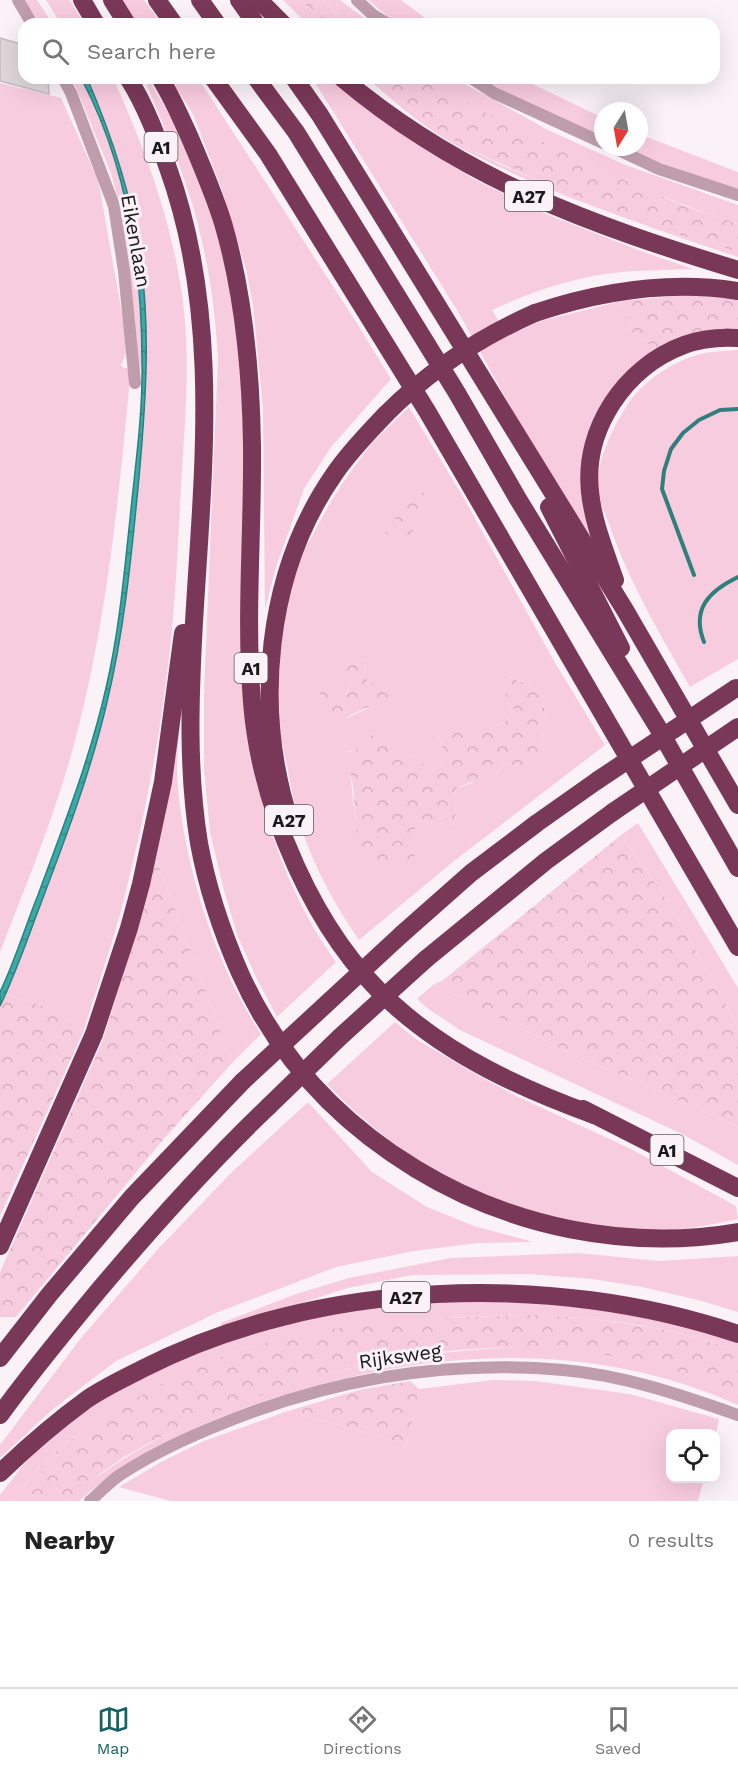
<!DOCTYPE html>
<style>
:root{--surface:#fff;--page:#f2f2f2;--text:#222;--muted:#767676;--line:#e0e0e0;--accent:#156462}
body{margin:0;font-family:"Work Sans",sans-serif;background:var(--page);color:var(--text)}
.controls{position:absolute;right:18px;bottom:18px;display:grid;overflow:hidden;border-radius:12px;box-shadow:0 6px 24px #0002}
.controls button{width:54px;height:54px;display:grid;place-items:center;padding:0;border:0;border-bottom:2px solid var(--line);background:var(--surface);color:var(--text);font:30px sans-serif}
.compass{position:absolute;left:594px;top:102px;width:54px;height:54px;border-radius:50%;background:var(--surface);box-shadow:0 6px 24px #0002;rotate:191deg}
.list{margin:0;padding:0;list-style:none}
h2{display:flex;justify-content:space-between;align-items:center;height:78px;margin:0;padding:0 24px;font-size:26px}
h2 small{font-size:20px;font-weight:400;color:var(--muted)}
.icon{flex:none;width:33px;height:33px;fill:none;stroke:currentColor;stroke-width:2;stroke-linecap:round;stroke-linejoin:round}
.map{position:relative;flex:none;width:738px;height:1501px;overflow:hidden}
.search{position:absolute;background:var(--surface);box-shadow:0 6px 24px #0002;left:18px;right:18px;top:18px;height:66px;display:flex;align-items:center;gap:15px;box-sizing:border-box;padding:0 21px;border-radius:18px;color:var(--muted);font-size:22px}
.sheet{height:186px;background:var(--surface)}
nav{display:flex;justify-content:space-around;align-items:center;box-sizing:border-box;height:84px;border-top:2px solid var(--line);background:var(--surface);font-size:16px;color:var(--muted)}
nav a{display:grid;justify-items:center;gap:3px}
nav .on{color:var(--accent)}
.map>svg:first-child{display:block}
.green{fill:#f8ccdf;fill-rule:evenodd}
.forest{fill:url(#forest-crowns)}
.water{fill:url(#water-ripples);stroke:#2f7f7d;stroke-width:1.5}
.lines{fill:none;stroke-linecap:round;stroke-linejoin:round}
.stream{stroke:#2f7f7d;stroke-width:4}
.building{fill:#dfd7da;stroke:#c3bbbe;stroke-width:1.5}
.minor{stroke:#bf9dab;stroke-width:12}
.highway{stroke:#7a3858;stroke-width:18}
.highway-bridge{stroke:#7a3858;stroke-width:18}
.labels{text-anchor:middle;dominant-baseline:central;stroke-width:6;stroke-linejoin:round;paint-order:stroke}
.shield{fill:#faf2f6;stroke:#5e5a5c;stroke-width:1.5}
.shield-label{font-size:18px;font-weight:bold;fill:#1b191a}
.street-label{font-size:20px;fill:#1b191a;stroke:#faf2f6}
</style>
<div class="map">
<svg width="738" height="1501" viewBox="0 0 738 1501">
<defs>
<pattern id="forest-crowns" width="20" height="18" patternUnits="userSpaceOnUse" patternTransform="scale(1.5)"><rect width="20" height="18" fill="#f8ccdf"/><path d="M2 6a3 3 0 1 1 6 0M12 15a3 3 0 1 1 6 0" fill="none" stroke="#d4afbf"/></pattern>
<pattern id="water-ripples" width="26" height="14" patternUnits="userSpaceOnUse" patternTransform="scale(1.5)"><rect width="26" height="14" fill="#37aba7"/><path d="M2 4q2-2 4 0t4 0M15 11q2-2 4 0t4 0" fill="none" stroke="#2e8a87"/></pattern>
</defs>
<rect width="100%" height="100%" fill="#faf2f6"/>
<g class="green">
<polygon points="23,0 37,0 53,24 40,24"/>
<polygon points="46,0 70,0 84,24 61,24"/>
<polygon points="119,0 144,0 162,24 136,24"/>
<polygon points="283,0 302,0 321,24 307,24"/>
<polygon points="322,0 340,0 372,24 348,24"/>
<polygon points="368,0 401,0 433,24 397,24"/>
<path d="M72 78H81C120 151 138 240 141 322 142 343 144 361 137 381L122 216 111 173Z"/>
<path d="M87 78H113C143 144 168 210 180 282 192 349 185 420 181 487 178 541 176 595 170 648 161 732 145 817 124 899 113 943 97 986 84 1030L48 1008 6 994C28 936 51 879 71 821 78 798 88 776 94 753 116 674 128 592 136 510 140 462 147 412 147 364 147 264 126 169 87 78Z"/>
<path d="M144 78H148L178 130 209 200 222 243 242 363 257 781C272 844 297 908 336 962L277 1017 257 979 238 937 224 891 210 832 204 769V691L218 359C216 320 211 280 202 242 190 185 166 132 144 78Z"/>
<polygon points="170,78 198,78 353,317 391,379 331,447 304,489 276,567 265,609 263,408 253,305 246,269 221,187 193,114"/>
<path d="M312 78H330L414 143 479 182 551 216 638 250 693 269C669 270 646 270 622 272 577 276 533 291 492 310L508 336 541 321 621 301 632 332 656 349 581 467C579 497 584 515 594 544 543 469 501 389 457 310Z"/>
<path d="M367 78H374C399 100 425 123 453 140 494 164 539 181 583 198 634 218 685 237 738 252V257C680 238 623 218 566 196 527 180 487 163 450 142 420 124 393 101 367 78Z"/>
<path d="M423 78H454L548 130 623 164 738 205V224C628 188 522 136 423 78Z"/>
<polygon points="479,78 520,78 603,118 603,140 539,111"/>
<path d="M0 83 61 98 97 178 100 190 125 331 126 353 121 365 124 368H128L130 378C119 497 107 617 77 733 58 808 28 880 0 952Z"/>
<polygon points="639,134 738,172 738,192 619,147 639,147"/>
<path d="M738 350V659L690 687C660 634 629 582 609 524 606 515 600 504 598 494 594 465 614 424 630 401 645 380 673 362 697 355 709 351 725 351 738 350Z"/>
<path d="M409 407 462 495 554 661 605 745 454 861 359 940C334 904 313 865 300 824 292 799 289 771 283 746L280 742 278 639 297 563 333 498 351 471 372 443ZM365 664 364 677 371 683 383 701 347 718 342 695 347 693 350 681ZM510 677 542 692 546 724 541 740 543 752 520 766 503 764 494 776 456 788C453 801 458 812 454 825L421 821 408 837 365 859C353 824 353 787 347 751L356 750 373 735 414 756 431 771 442 766 444 753 438 734 466 725 483 734 509 719 514 710 505 694 502 684Z"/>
<path d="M180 723C178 745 176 766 178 788 186 871 215 964 261 1034L232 1063 154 853Z"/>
<polygon points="638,823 738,988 738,1026 669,903 621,835"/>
<polygon points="434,984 569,1053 684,1102 738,1127 738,1165 684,1135 460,1030 427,1008 417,999"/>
<path d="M395 1022 416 1039 470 1071 516 1096 631 1149 736 1206 738 1219C714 1224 690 1229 666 1230 642 1232 617 1227 593 1224 486 1208 402 1162 327 1084Z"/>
<polygon points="308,1102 372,1172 427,1207 474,1226 533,1242 478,1243 414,1251 336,1267 216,1313 116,1361 53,1409 0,1458 0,1445 81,1338 159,1248 231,1173"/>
<polygon points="578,1253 659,1261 738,1256 738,1312 698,1300 642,1287 592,1279 528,1274 412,1275 348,1288 222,1329 221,1323 296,1294 349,1278 450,1258"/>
<path d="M563 1301 738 1338V1351C617 1307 487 1310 360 1327 318 1333 272 1338 231 1353 212 1360 193 1371 174 1380 106 1413 58 1438 12 1501H0V1495L37 1447 68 1419 162 1364 254 1331 394 1302Z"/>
<path d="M523 1347C597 1349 671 1362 738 1394V1405C607 1346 462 1347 326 1383 269 1398 213 1417 162 1446 132 1463 104 1478 79 1501H67C104 1468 144 1445 189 1424 300 1373 402 1352 523 1347Z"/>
<polygon points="493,1380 535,1381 630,1394 719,1419 716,1434 670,1434 670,1478 704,1479 698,1501 171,1501 119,1487 163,1461 204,1441 288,1411 407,1444 419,1389"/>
</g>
<g class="forest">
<polygon points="302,0 322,0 348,24 321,24"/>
<path d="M374 78H423L490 115 591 166 682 205 738 224V252C662 231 587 203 515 170 494 160 473 152 453 140 425 123 399 100 374 78Z"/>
<polygon points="686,295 738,299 738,331 680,336 656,349 632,332 621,301"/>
<path d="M420 485 430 507C422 523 414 532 399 542L393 540 385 533 399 513 412 489Z"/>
<path d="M353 647 361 650 365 664 364 677 371 683 381 681 390 689 392 699 363 709 336 723C318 714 316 710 321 690L331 686 342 695 347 693 350 681 343 670 346 654Z"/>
<path d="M510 677 542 692 546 724 541 740 543 752 539 764 520 766 503 764 494 776 481 783 471 782 456 788C453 801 458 812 454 825L421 821 409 837 417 846 414 859C394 871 385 869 365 859L357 838 353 787 346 752 356 750 373 734 414 756 432 771 442 765 444 753 438 734 444 729 466 725 483 734 509 719 514 710 505 694 502 684Z"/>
<polygon points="621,835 669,903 738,1026 738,1127 684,1102 569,1053 434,984 442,981"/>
<polygon points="154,853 232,1063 162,1141 16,1317 0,1317 0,1272 102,1042 122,979 147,887"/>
<polygon points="6,994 48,1008 84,1030 0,1216 0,1005"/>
<path d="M533 1315C603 1318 672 1327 738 1351V1394C719 1385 699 1379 679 1372 512 1319 332 1358 177 1430 152 1441 127 1454 105 1470 98 1475 72 1499 67 1501 60 1501 22 1501 12 1501 48 1452 84 1426 137 1398 167 1381 198 1364 231 1353 322 1322 437 1317 533 1315Z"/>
<polygon points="410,1381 419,1389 407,1444 288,1411 359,1390"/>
</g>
<path class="water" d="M81 78H87C112 136 133 199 141 262 151 338 145 413 138 488 131 559 124 632 107 702 91 771 66 837 41 903 28 937 16 973 0 1006V992C15 961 25 927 38 895 63 827 90 759 106 688 119 633 124 575 130 519 135 467 143 415 142 363 142 267 127 164 81 78Z"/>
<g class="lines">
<g class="stream">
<polyline points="694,575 662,489 664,471 671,449 683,433 699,420 720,410 738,409"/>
<path d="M704 642C691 609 709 591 738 577"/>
</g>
</g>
<polygon class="building" points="0,38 24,45 24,78 48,78 49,94 0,81"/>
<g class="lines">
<g class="minor">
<polyline points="18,0 32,24"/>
<polyline points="357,0 373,15 388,24"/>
<polyline points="63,78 71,93 114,206 124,271 135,383"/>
<polyline points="471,78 494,93 603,143"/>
<polyline points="612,147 659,169 738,195"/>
<path d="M90 1501C99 1493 108 1484 117 1477 145 1458 178 1442 209 1429 321 1381 442 1359 563 1370 623 1375 681 1395 738 1415"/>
</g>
<g class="highway">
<polyline points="82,0 96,24"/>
<polyline points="112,0 127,24"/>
<polyline points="157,0 174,24"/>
<polyline points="200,0 217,24"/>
<polyline points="239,0 256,24"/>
<polyline points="259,0 283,24"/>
<path d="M128 78C146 106 157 137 168 168 221 315 203 470 194 622 190 695 187 770 199 843 207 887 222 932 240 973 278 1058 337 1121 416 1169 511 1227 627 1251 738 1232"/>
<path d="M160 78C172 97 181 118 190 138 202 166 214 194 223 223 244 295 251 372 252 446 253 531 245 617 252 702 260 806 314 934 393 1004 450 1056 522 1089 594 1115"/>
<polyline points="213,78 268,154 427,411 738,947"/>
<polyline points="256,78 296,132 457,393 518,499 657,726 738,868"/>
<polyline points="294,78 320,115 625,610 738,805"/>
<path d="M342 78C462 179 591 225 738 270"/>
<path d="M535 313C601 291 668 280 738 291"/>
<polyline points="549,507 621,648"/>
<path d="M615 580C605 551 593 522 590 492 583 429 625 367 684 345 700 339 721 337 738 338"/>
<path d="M291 825C253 710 265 573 335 473 350 451 368 433 386 414"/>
<polyline points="402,934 471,873 537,823 598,780"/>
<polyline points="426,959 546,861 613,812"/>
<polyline points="583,1109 738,1188"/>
<polyline points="0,1246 94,1034 129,928 141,884 163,782 183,633"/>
<polyline points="0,1358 49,1295 132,1197 243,1081"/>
<path d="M0 1415C31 1372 65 1331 99 1290 153 1226 208 1164 269 1106"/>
<path d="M0 1473C27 1447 56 1422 86 1400 103 1388 123 1379 142 1369 318 1279 552 1271 738 1334"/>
</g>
<g class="highway-bridge">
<path d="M386 414C430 370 478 338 535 313"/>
<polyline points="598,780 736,688"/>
<polyline points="613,812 738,727"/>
<polyline points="243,1081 402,934"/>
<polyline points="269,1106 340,1037 426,959"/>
</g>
</g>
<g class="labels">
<g class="shield">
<rect x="144.5" y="132" width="33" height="30" rx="4.5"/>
<rect x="505" y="181" width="48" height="30" rx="4.5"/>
<rect x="234.5" y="653" width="33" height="30" rx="4.5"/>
<rect x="265" y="805" width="48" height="30" rx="4.5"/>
<rect x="650.5" y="1135" width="33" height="30" rx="4.5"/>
<rect x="382" y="1282" width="48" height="30" rx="4.5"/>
</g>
<g class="shield-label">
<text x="161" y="147">A1</text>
<text x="529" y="196">A27</text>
<text x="251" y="668">A1</text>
<text x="289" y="820">A27</text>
<text x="667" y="1150">A1</text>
<text x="406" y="1297">A27</text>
</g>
<g class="street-label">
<text transform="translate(136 241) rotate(80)">Eikenlaan</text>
<text transform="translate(400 1356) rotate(-8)">Rijksweg</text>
</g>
</g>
</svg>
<div class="controls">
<button><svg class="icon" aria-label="locate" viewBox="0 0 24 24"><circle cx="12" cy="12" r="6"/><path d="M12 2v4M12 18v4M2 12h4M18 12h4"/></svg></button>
</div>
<svg class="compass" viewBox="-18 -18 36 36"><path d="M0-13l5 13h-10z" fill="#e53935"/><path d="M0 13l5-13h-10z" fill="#767676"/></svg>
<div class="search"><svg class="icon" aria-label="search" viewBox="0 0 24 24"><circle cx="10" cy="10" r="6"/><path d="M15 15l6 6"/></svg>Search here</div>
</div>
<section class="sheet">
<h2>Nearby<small>0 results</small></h2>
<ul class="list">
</ul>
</section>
<nav>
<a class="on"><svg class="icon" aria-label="map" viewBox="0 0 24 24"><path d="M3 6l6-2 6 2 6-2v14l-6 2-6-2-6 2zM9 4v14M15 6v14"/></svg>Map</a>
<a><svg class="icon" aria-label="directions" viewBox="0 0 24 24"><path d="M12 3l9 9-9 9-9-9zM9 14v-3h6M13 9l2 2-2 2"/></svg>Directions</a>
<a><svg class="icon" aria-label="saved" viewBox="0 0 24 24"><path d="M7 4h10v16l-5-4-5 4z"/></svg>Saved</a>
</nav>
